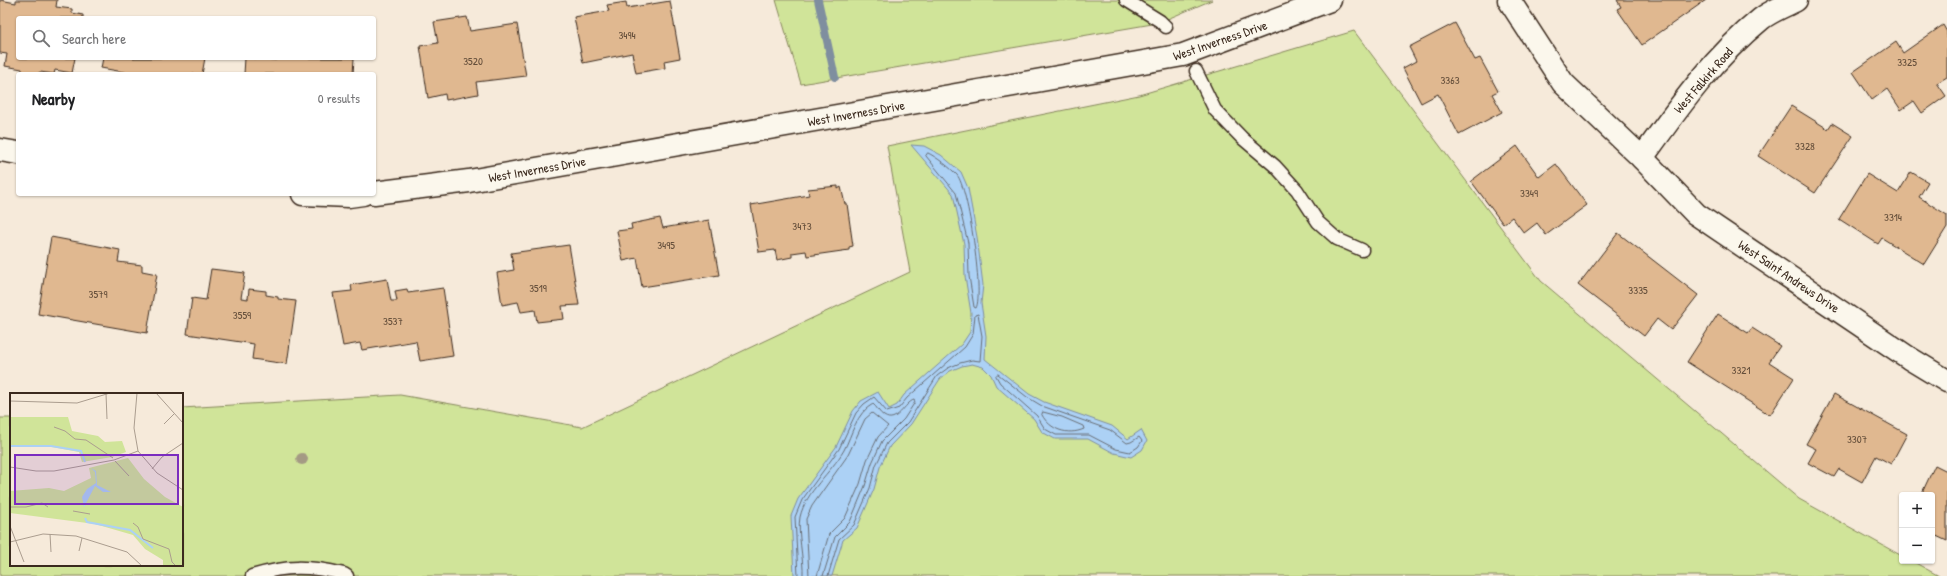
<!DOCTYPE html>
<meta charset="utf-8">
<style>
:root{--surface:#fff;--page:#f6f6f6;--text:#202124;--muted:#757577;--line:#e0e0e0}
body{margin:0;font-family:"Patrick Hand",sans-serif;background:var(--page);color:var(--text)}
.controls{position:absolute;right:12px;bottom:12px;display:grid;overflow:hidden;border-radius:4px;box-shadow:0 1px 3px #0004}
.controls button{width:36px;height:36px;display:grid;place-items:center;padding:0;border:0;border-bottom:1px solid var(--line);background:var(--surface);color:var(--text);font:20px sans-serif}
.list{margin:0;padding:0;list-style:none}
h2{display:flex;justify-content:space-between;align-items:center;height:52px;margin:0;padding:0 16px;font-size:17px}
h2 small{font-size:13px;font-weight:400;color:var(--muted)}
.icon{flex:none;width:22px;height:22px;fill:none;stroke:currentColor;stroke-width:2;stroke-linecap:round;stroke-linejoin:round}
.map{position:relative;flex:none;width:1947px;height:576px;overflow:hidden}
.search{position:absolute;background:var(--surface);box-shadow:0 1px 3px #0004;left:16px;top:16px;width:360px;height:44px;display:flex;align-items:center;gap:10px;box-sizing:border-box;padding:0 14px;border-radius:4px;color:var(--muted);font-size:15px}
.panel{position:absolute;background:var(--surface);box-shadow:0 1px 3px #0004;left:16px;top:72px;width:360px;height:124px;border-radius:4px}
.map>svg:first-child{display:block}
.green{fill:#d0e499;stroke:#86875c}
.water{fill:#acd1f5;stroke:#7f8e9f}
.lines{fill:none;stroke-linecap:round;stroke-linejoin:round}
.shore{stroke:#686d74;stroke-width:1}
.stream{stroke:#7f8e9f;stroke-width:8}
.building{fill:#e0b890;stroke:#3b2a1e}
.lane-casing{stroke:#3b2a1e;stroke-width:15}
.street-casing{stroke:#3b2a1e;stroke-width:25}
.lane{stroke:#fbf7ec;stroke-width:12}
.street{stroke:#fbf7ec;stroke-width:22}
.tree{fill:#a49a84}
.labels{text-anchor:middle;dominant-baseline:central;stroke-width:3;stroke-linejoin:round;paint-order:stroke}
.number-label{font-size:11px;fill:#644e3a}
.street-label{font-size:13px;fill:#3b2a1e;stroke:#fbf7ec}
.inset-river{fill:none;stroke:#acd1f5;stroke-width:2}
.inset-road{fill:none;stroke:#ab9d8f;stroke-width:1}
.view{fill:#7b2cbf;fill-opacity:0.15;stroke:#7b2cbf;stroke-width:2}
.inset-edge{fill:none;stroke:#3b2a1e;stroke-width:2}
</style>
<div class="map">
<svg width="1947" height="576" viewBox="0 0 1947 576">
<rect width="100%" height="100%" fill="#f6eada"/>
<filter id="ink" filterUnits="userSpaceOnUse"><feTurbulence type="fractalNoise" baseFrequency=".025" numOctaves="2"/><feDisplacementMap in="SourceGraphic" scale="8" xChannelSelector="R" yChannelSelector="G"/><feConvolveMatrix kernelMatrix="1 2 1 2 8 2 1 2 1" color-interpolation-filters="sRGB"/></filter>
<g filter="url(#ink)">
<g class="green">
<polygon points="776,0 1212,0 1158,23 801,84"/>
<polygon points="1354,31 1541,281 1799,499 1902,556 1902,561 1912,561 1939,576 0,576 0,418 11,418 11,565 182,565 182,408 400,395 582,427 910,272 887,146 1139,95"/>
</g>
<polygon class="water" points="911,145 924,146 941,155 961,172 968,188 977,237 983,285 981,303 986,336 985,359 1029,394 1044,402 1112,426 1128,439 1141,430 1147,441 1142,450 1131,457 1114,453 1088,439 1055,439 1042,432 1034,419 996,386 991,375 983,367 972,364 962,366 950,371 940,379 911,424 890,446 880,467 874,489 857,528 843,540 832,576 794,576 791,516 798,499 836,447 853,411 861,401 878,392 889,409 897,405 904,395 962,344 970,332 971,313 965,276 964,244 953,194"/>
<g class="lines">
<g class="shore">
<path d="M928 153C935 156 952 169 957 175 968 187 984 294 976 308L974 307 969 276 968 243 956 193 926 156Z"/>
<polygon points="998,374 1027,397 1042,406 1110,430 1127,443 1131,442 1139,437 1142,441 1138,447 1130,452 1116,449 1089,435 1056,435 1045,429 1037,416 1000,383 996,376"/>
<path d="M1043 412 1062 417 1083 426 1084 429C1068 436 1050 430 1042 415Z"/>
<polyline points="798,576 795,517 802,500 839,449 856,413 864,404 874,397 887,412 899,408 907,398 965,347 973,334 975,315 978,314 982,336 980,361 972,360 960,363 948,368 937,376 908,422 887,443 876,465 870,488 854,525 839,539 828,576"/>
<path d="M803 576C804 559 797 532 800 517 806 491 831 473 844 450 852 435 856 413 873 404 877 407 879 413 884 416 897 425 905 402 914 400L915 402 904 419 882 441 872 463 865 486 850 522 835 537 823 576"/>
<polyline points="809,576 806,519 812,506 848,455 865,419 872,413 888,426 878,437 867,460 860,484 845,518 829,534 817,576"/>
</g>
<polyline class="stream" points="818,0 835,77"/>
</g>
<g class="building">
<polygon points="0,0 16,3 16,0 57,0 56,7 72,9 72,13 83,15 83,18 18,18 18,58 75,58 72,73 55,70 54,74 40,72 37,74 22,72 22,69 5,66 7,54 0,53"/>
<polygon points="1617,0 1706,0 1642,45 1617,9 1621,7"/>
<polygon points="670,1 680,58 664,61 665,68 636,73 632,53 583,63 574,17 609,11 607,5 626,2 627,8"/>
<polygon points="467,17 470,31 517,24 526,76 476,82 478,94 446,100 445,94 428,98 420,46 438,43 434,22"/>
<polygon points="1455,23 1475,60 1480,58 1498,91 1492,94 1502,112 1459,135 1438,94 1421,103 1403,68 1416,61 1409,47"/>
<polygon points="1943,25 1947,32 1947,77 1937,83 1946,96 1922,113 1914,101 1901,110 1887,89 1872,100 1853,72 1896,42 1903,53"/>
<polygon points="103,58 205,58 202,74 135,74 101,68"/>
<polygon points="245,58 276,60 276,58 354,58 353,74 244,74"/>
<polygon points="1791,106 1828,129 1832,123 1853,136 1815,193 1758,156"/>
<polygon points="1517,146 1539,177 1556,164 1587,205 1546,235 1537,223 1524,233 1512,217 1503,224 1471,181"/>
<polygon points="1911,172 1928,182 1919,197 1947,215 1947,227 1924,264 1882,238 1878,244 1839,219 1867,174 1898,193"/>
<polygon points="838,186 838,189 841,187 845,204 847,204 853,246 849,247 849,250 807,256 806,251 792,253 792,257 777,260 775,250 759,252 751,205 809,195 808,189"/>
<polygon points="660,218 663,228 709,220 719,275 642,287 637,258 623,261 617,231 632,229 631,224"/>
<polygon points="1618,233 1698,295 1671,330 1657,319 1644,336 1578,285"/>
<polygon points="51,237 120,250 118,262 142,265 142,271 157,274 147,333 38,314"/>
<polygon points="569,245 579,305 562,306 564,319 537,322 535,310 521,312 518,302 502,305 497,273 514,270 511,253"/>
<polygon points="211,269 245,273 241,298 248,299 249,289 266,291 266,295 278,297 278,299 296,301 287,364 252,359 254,344 187,334 192,298 206,300"/>
<polygon points="387,279 391,301 397,301 395,291 407,289 408,293 443,288 453,356 420,361 416,341 362,350 360,343 343,346 333,293 352,291 351,285"/>
<polygon points="1718,314 1748,333 1752,328 1780,346 1769,362 1794,378 1770,415 1687,362"/>
<polygon points="1834,394 1907,434 1891,464 1876,456 1862,482 1839,469 1834,477 1808,463 1816,449 1806,444"/>
<polygon points="1935,465 1947,471 1947,541 1932,534 1932,495 1921,495"/>
</g>
<g class="lines">
<g class="lane-casing">
<g id="lane">
<polyline points="1126,0 1160,21 1166,27"/>
<polyline points="1196,71 1215,110 1242,138 1275,166 1297,190 1318,222 1337,239 1362,250"/>
<path d="M252 576C287 565 309 566 344 574L347 576"/>
</g>
</g>
<g class="street-casing">
<g id="street">
<polyline points="1509,0 1563,83 1642,158 1696,214 1909,358 1947,381"/>
<polyline points="0,150 18,153"/>
<path d="M1642 158C1678 108 1713 58 1761 19 1771 11 1785 6 1796 0"/>
<polyline points="374,193 469,181 1183,55 1330,0"/>
<polyline points="303,194 349,196 363,194"/>
</g>
</g>
<use href="#lane" class="lane"/>
<use href="#street" class="street"/>
</g>
<circle class="tree" cx="302" cy="459" r="6"/>
</g>
<g class="labels">
<g class="number-label">
<text x="627" y="35">3494</text>
<text x="473" y="61">3520</text>
<text x="1907" y="62">3325</text>
<text x="1450" y="80">3363</text>
<text x="1805" y="146">3328</text>
<text x="1529" y="193">3349</text>
<text x="1893" y="217">3314</text>
<text x="802" y="226">3473</text>
<text x="666" y="245">3495</text>
<text x="538" y="288">3519</text>
<text x="1638" y="290">3335</text>
<text x="98" y="294">3579</text>
<text x="242" y="315">3559</text>
<text x="393" y="321">3537</text>
<text x="1741" y="370">3321</text>
<text x="1857" y="439">3307</text>
</g>
<g class="street-label">
<text transform="translate(1220 40) rotate(-19)">West Inverness Drive</text>
<text transform="translate(1703 80) rotate(-49)">West Falkirk Road</text>
<text transform="translate(856 113) rotate(-10)">West Inverness Drive</text>
<text transform="translate(537 169) rotate(-10)">West Inverness Drive</text>
<text transform="translate(1789 276) rotate(34)">West Saint Andrews Drive</text>
</g>
</g>
<g transform="translate(10 393)">
<rect width="173" height="173" fill="#f6eada"/>
<path d="M0 24H58L62 38 88 43 95 49 112 48 116 59 102 64 72 69 69 59 42 54H0ZM118 65 134 86 155 104 173 114V173H153V167L135 156 123 142 85 131 0 120V98L39 95 54 98 81 85 79 75Z" fill="#d0e499"/>
<path d="M81 75 86 78 87 92 101 99H93L85 93 74 114 72 104 77 96 86 90 85 79Z" fill="#acd1f5"/>
<path class="inset-river" d="M0 53H41L71 58 75 69M75 125 77 129 120 137 143 155"/>
<path class="inset-road" d="M127 0 124 35 128 58 147 80 173 97M146 0 173 30M96 1 97 26M0 8 67 10 100 0M154 31 164 21M44 34 55 38 65 46 76 47 103 65M105 68 119 83M0 74 26 78H44L104 67 128 58M142 76 152 64 173 50M0 114H16L32 110 38 114M63 118 80 121M123 130 128 134 133 146 159 156 162 169 166 173M0 133 14 169M40 141 41 159M0 149 33 141 66 143 117 159 132 173M69 158 72 145"/>
<path class="view" d="M5 62H168V111H5Z"/>
<rect width="173" height="173" class="inset-edge"/>
</g>
</svg>
<div class="controls">
<button>+</button>
<button>−</button>
</div>
<div class="search"><svg class="icon" aria-label="search" viewBox="0 0 24 24"><circle cx="10" cy="10" r="6"/><path d="M15 15l6 6"/></svg>Search here</div>
<section class="panel">
<h2>Nearby<small>0 results</small></h2>
<ul class="list">
</ul>
</section>
</div>
